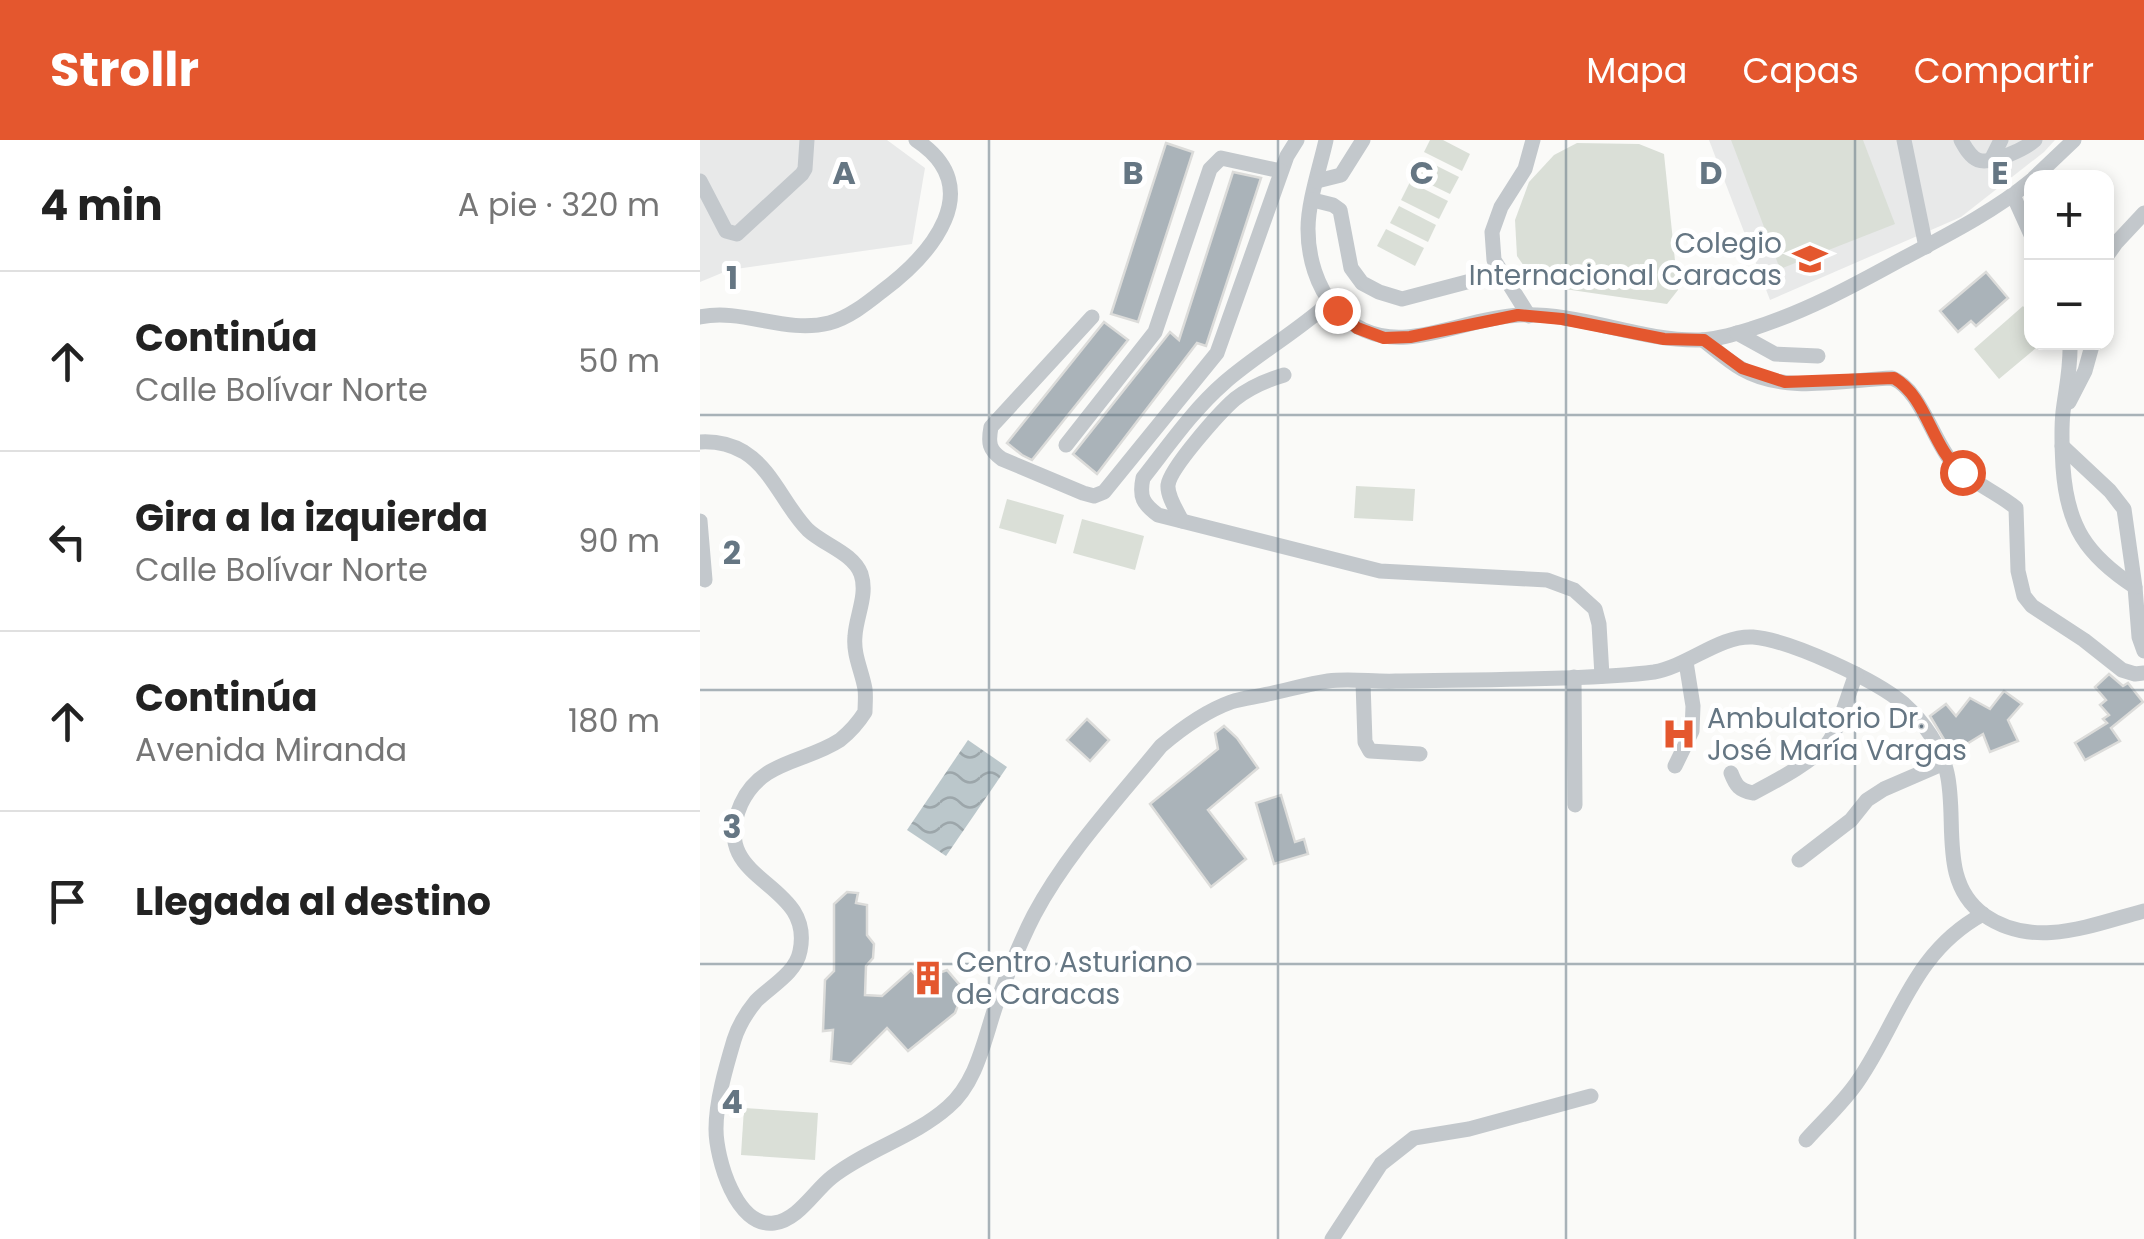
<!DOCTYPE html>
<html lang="es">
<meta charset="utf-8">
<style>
:root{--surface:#fff;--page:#f2f2f2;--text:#222;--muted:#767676;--line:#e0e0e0;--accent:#e4572e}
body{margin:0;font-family:Poppins,sans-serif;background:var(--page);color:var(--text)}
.controls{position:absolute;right:30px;top:30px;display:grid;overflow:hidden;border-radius:20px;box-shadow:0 5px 15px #0003}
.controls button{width:90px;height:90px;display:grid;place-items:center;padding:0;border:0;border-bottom:2px solid var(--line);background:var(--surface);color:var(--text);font:50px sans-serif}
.stop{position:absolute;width:30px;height:30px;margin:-22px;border:8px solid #e4572e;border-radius:50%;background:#fff}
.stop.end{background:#e4572e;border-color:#fff;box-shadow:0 2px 10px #0008}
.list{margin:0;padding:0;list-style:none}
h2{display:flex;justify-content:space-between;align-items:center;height:130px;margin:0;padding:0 40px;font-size:42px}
h2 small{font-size:32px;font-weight:400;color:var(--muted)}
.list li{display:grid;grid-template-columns:65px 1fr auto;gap:30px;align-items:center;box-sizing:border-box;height:180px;padding:0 40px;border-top:2px solid var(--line)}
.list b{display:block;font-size:38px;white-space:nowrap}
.list p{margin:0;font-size:32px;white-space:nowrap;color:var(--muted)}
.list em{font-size:32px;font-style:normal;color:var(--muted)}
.icon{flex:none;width:55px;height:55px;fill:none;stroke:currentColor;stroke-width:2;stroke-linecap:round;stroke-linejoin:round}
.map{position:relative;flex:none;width:1444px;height:1099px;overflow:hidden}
header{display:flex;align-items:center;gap:60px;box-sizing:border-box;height:140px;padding:0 50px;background:var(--accent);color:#fff}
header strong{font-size:48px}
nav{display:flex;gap:55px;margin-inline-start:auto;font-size:35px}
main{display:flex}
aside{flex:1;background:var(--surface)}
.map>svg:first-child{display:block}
.built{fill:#e8e9e9}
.green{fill:#dadfd7}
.water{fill:url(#water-waves)}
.building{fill:#aab3b9;stroke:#dcdcda;stroke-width:2.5}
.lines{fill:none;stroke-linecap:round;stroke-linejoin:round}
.minor{stroke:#c3c8cc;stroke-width:15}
.route{stroke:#e4572e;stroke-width:12}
.grid{fill:none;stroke:#657683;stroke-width:2.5;stroke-opacity:0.55}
.labels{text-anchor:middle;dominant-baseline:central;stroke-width:10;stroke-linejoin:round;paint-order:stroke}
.poi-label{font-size:28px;fill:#657683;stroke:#fff;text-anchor:start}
.grid-label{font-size:32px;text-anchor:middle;font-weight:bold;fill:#657683;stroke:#fff;stroke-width:10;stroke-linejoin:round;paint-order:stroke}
</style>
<header>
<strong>Strollr</strong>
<nav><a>Mapa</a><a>Capas</a><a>Compartir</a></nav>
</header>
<main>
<aside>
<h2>4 min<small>A pie · 320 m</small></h2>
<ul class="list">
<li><svg class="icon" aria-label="ahead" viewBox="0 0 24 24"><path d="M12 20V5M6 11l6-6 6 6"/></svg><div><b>Continúa</b><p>Calle Bolívar Norte</p></div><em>50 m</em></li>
<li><svg class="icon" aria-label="left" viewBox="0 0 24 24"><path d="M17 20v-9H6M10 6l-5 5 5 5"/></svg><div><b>Gira a la izquierda</b><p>Calle Bolívar Norte</p></div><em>90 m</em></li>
<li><svg class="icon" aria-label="ahead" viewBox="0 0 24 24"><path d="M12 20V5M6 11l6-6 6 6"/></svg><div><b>Continúa</b><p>Avenida Miranda</p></div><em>180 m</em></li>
<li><svg class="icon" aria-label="arrive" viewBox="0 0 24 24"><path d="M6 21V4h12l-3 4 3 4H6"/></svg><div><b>Llegada al destino</b></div></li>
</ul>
</aside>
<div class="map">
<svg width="1444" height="1099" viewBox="0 0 1444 1099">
<defs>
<pattern id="water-waves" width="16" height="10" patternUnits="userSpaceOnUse" patternTransform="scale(2.5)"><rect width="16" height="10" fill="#bbc7cb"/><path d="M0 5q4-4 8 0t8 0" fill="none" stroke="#9ca6aa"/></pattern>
</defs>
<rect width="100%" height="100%" fill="#fafaf8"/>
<g class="built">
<polygon points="0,0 187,0 225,28 212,104 29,130 0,142"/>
<polygon points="1009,0 1355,0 1344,12 1261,77 1070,160"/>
</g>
<g class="green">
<polygon points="730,0 743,0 770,14 762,31 724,12"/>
<polygon points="1031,0 1163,0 1195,84 1080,129"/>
<polygon points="877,3 939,4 964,14 978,150 967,164 837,145 817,116 815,80 829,42 854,15"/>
<polygon points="721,18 759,37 750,54 713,36"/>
<polygon points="710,42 748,61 739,79 701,60"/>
<polygon points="699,66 736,85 728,102 690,83"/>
<polygon points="686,89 724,108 715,126 677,106"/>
<polygon points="1323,166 1331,176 1332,202 1342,203 1299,239 1274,209"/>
<polygon points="656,346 715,349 713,381 654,378"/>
<polygon points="307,359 364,375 356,404 299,388"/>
<polygon points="382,379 444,396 435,430 373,413"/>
<polygon points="44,968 118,973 115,1020 41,1015"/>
</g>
<polygon class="water" points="268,600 307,627 246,716 207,690"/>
<g class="building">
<polygon points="466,3 493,12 438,182 411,174"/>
<polygon points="533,32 561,38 506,206 497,203 397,334 373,314 470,192 479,200"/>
<polygon points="1286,132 1308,158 1276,186 1271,181 1258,192 1240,171"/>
<polygon points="404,182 428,200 332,320 322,315 307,303"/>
<polygon points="1409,534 1423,546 1428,543 1443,562 1411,588 1420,601 1385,620 1375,603 1407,583 1403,579 1409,575 1400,565 1406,560 1395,547"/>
<polygon points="1304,551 1322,564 1308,580 1318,601 1290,612 1283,594 1252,613 1230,576 1246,564 1256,576 1270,558 1290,569"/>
<polygon points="387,579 409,600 390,621 367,600"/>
<polygon points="524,586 537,598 558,628 508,670 546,719 511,747 450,664 518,609 515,593"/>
<polygon points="581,655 595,702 604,699 608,714 574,724 556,663"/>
<polygon points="147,752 158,753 156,763 167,765 167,795 174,804 173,818 166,826 165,855 182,856 211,830 217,837 231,836 247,830 264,850 255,873 208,911 187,888 151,924 131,921 133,890 123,891 125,840 134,831 134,764"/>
</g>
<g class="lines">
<g class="minor">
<path d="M626 0C620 27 608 62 608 89 608 147 644 202 707 197 744 194 781 177 819 175 880 172 938 201 999 200 1016 200 1035 194 1051 189 1105 172 1153 146 1202 119 1247 95 1293 72 1332 40"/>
<polyline points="1204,0 1226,107"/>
<path d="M1261 0C1265 7 1270 17 1278 20 1291 25 1325 9 1335 0"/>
<polyline points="1291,20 1301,0"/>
<polyline points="1334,38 1374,0"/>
<polyline points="0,41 26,91 37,94 102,34 105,29 107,0"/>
<polyline points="617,41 641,35 663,0"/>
<polyline points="1313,55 1332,97"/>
<polyline points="613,60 633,65 640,70 651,128 662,143 679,152 702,159 801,133"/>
<polyline points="1406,117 1416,103 1444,73"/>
<path d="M630 162C597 192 557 214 524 243 493 270 469 305 443 338 439 357 443 364 458 375L680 431 847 440 874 450 895 469 899 484 902 536"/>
<polyline points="829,176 794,120 792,92 801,67 825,29 833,0"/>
<path d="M0 177C43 168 85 194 129 183 148 178 166 164 181 152 231 115 289 48 216 0"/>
<path d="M392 177 291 287C288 303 289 310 302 319L383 353 394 356 404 352 517 213 587 16 597 0"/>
<polyline points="1037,193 1075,214 1118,216"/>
<path d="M1003 200C1016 210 1028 221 1042 229 1085 254 1144 240 1192 238 1220 249 1232 298 1251 321 1266 340 1297 352 1316 368L1318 431 1324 456 1332 466 1384 500 1422 530 1435 534 1444 533"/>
<path d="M1370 202C1371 227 1366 248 1363 272 1361 290 1362 309 1363 327 1367 386 1386 415 1435 447L1439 497 1444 511"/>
<polyline points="1369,262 1385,231 1393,202"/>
<path d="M0 302C17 301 30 304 44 312 73 330 85 367 108 390 124 405 153 413 161 434 168 455 156 476 155 496 153 515 162 531 165 549 166 556 165 565 165 572 158 583 150 592 140 600 105 623 61 620 41 664 6 744 115 739 100 811 96 833 71 846 56 861 47 872 38 887 34 900 26 927 16 961 16 989 16 1018 36 1088 74 1083 98 1080 114 1051 132 1037 168 1009 214 997 248 967 277 942 284 900 296 865 307 835 319 804 334 775 367 713 417 660 461 606 481 589 506 571 531 562 543 558 556 557 568 554 588 550 608 544 628 541 650 538 674 542 696 541 752 540 807 540 863 538 893 537 924 536 954 532 988 526 1020 495 1053 497 1090 500 1176 540 1204 564 1224 582 1241 607 1247 633 1258 681 1238 742 1284 775 1334 810 1391 785 1444 771"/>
<polyline points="366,305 455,192 510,29 521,18 581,31"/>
<polyline points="1362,306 1410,351 1424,369 1435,447"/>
<polyline points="0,381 5,440"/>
<path d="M482 381C477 371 467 356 468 345 470 328 520 272 535 259 549 248 567 240 584 235"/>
<polyline points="874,537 875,665"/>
<polyline points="663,542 665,602 670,611 720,614"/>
<polyline points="975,626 992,591 993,566 986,522"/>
<path d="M1031 633C1036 646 1039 650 1053 653 1074 642 1117 620 1130 600 1140 585 1149 552 1156 534"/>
<polyline points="1099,720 1151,680 1167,660 1184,649 1244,623"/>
<path d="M1106 1000C1123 981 1144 962 1158 941 1200 880 1212 813 1283 774"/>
<polyline points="632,1099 681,1024 714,998 769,989 891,956"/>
</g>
</g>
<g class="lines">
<path class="route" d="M637 170 657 188 684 198 710 197 818 175 862 179 964 199 1004 200 1042 228 1085 242 1194 238C1228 258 1231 308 1262 332"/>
</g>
<path class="grid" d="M289 0V1099M578 0V1099M866 0V1099M1155 0V1099M0 275H1444M0 550H1444M0 824H1444"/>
<defs>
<g id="school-bare" transform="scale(2.7)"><path d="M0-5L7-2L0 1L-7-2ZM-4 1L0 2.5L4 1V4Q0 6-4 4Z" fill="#e4572e" stroke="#fff" stroke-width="2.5" paint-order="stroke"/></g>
<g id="hospital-bare" transform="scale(2.7)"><path d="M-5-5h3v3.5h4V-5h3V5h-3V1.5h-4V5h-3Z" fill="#e4572e" stroke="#fff" stroke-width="2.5" paint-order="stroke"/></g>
<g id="building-bare" transform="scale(2.7)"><path d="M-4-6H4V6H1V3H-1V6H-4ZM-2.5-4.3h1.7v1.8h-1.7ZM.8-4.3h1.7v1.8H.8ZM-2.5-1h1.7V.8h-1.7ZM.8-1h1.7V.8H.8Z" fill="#e4572e" stroke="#fff" stroke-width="2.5" paint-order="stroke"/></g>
</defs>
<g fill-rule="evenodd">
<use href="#school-bare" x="1110" y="119"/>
<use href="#hospital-bare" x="979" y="594"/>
<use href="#building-bare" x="228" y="838"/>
</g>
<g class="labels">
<g class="poi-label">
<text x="1082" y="103" text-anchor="end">Colegio<tspan x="1082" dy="32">Internacional Caracas</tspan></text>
<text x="1007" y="578">Ambulatorio Dr.<tspan x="1007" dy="32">José María Vargas</tspan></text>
<text x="256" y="822">Centro Asturiano<tspan x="256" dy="32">de Caracas</tspan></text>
</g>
</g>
<g class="grid-label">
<text x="144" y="44">A</text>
<text x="433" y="44">B</text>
<text x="722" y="44">C</text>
<text x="1011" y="44">D</text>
<text x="1300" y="44">E</text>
<text x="32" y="149">1</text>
<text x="32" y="424">2</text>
<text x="32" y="698">3</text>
<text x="32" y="973">4</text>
</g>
</svg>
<div class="controls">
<button>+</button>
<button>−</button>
</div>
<div class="stop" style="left:1262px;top:332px"></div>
<div class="stop end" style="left:637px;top:170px"></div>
</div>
</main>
